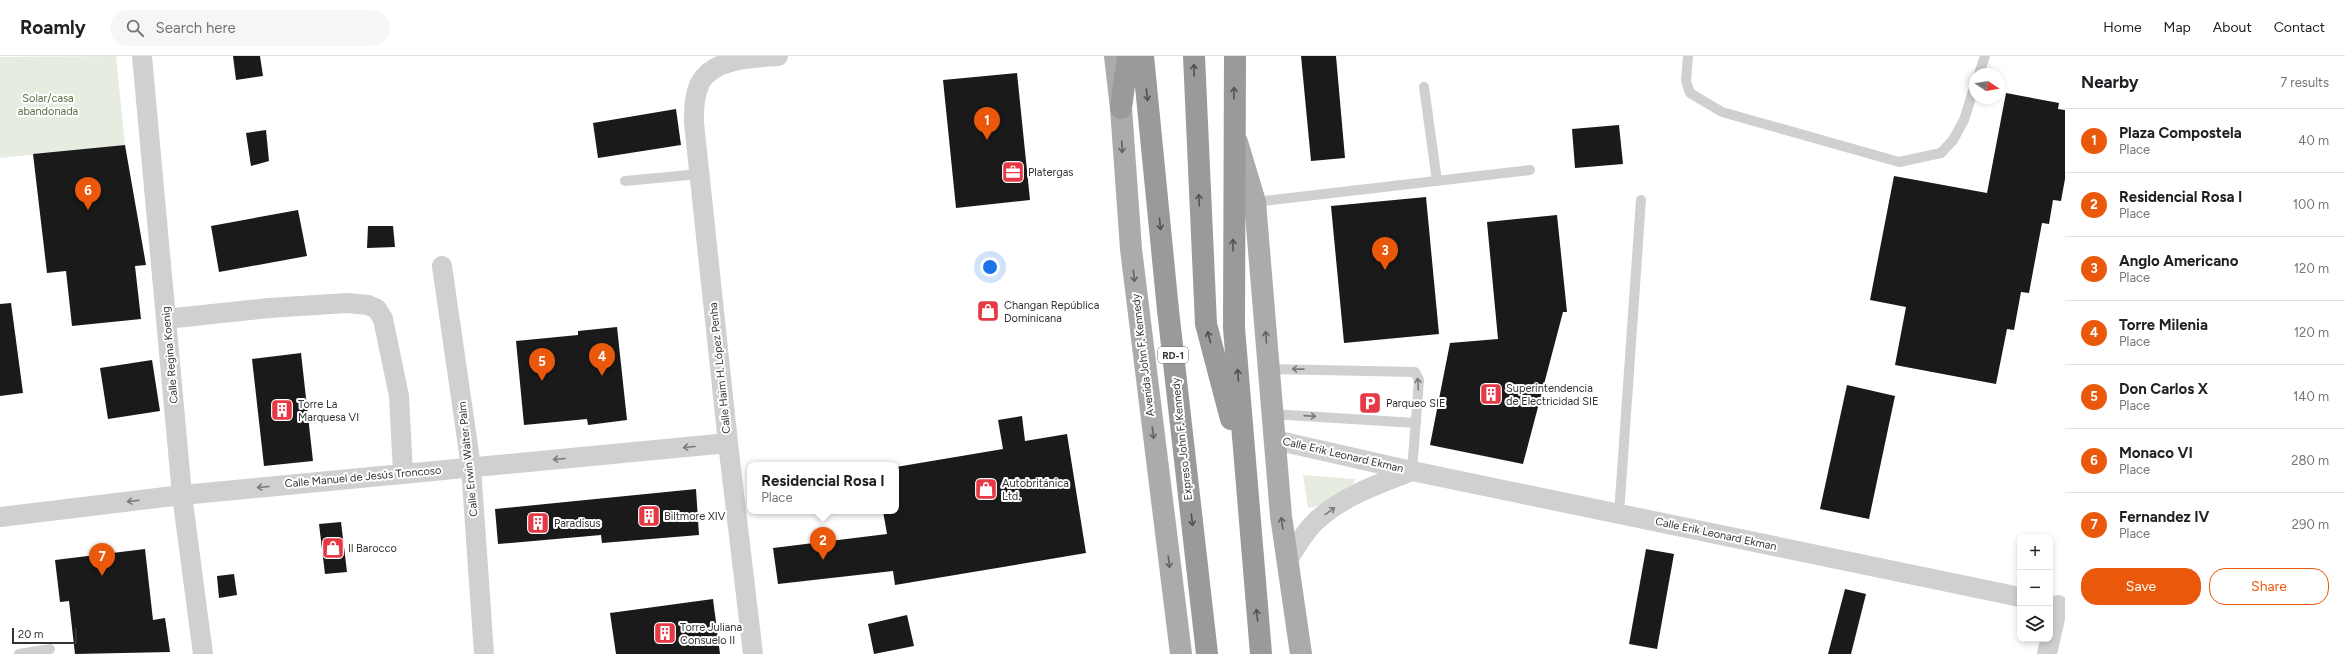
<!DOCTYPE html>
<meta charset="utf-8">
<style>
:root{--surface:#fff;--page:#f6f6f6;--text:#202124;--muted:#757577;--line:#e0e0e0;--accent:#ea580c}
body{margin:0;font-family:Figtree,sans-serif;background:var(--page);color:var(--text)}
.controls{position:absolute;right:12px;bottom:12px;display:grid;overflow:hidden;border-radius:8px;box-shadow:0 2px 6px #0003}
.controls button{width:36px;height:36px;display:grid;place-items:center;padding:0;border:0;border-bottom:1px solid var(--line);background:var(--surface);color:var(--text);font:20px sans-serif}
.compass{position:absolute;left:1969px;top:12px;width:36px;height:36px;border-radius:50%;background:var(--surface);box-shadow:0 2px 6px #0003;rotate:102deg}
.scale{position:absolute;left:12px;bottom:10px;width:65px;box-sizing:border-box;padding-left:4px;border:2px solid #333;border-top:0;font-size:11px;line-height:14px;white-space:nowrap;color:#333;-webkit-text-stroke:3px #fff;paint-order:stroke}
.you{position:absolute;left:990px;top:211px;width:14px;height:14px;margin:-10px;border:3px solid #fff;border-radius:50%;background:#1a73e8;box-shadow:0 0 0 6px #1a73e833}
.badge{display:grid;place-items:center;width:26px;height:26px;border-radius:50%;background:var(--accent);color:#fff;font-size:13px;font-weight:700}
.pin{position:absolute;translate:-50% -33px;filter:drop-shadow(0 1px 2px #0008)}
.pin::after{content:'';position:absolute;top:21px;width:14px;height:12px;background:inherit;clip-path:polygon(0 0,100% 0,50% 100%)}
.popup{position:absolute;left:747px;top:406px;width:152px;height:52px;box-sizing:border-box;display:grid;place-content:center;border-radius:8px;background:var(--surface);filter:drop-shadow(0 1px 3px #0005);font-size:13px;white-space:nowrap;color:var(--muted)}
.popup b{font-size:15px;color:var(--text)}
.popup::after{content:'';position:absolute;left:50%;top:100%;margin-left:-8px;border:8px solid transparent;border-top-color:var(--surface)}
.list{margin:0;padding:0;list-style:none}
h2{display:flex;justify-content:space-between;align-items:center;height:52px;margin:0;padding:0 16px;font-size:17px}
h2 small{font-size:13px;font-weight:400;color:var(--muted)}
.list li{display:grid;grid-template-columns:26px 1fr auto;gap:12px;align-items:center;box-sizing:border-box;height:64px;padding:0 16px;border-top:1px solid var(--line)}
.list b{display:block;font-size:15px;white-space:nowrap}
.list p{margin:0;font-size:13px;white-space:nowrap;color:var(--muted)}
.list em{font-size:13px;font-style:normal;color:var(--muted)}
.actions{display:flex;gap:8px;padding:12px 16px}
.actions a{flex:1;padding:9px 0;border:1px solid var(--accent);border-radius:16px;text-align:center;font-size:14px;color:var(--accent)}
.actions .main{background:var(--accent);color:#fff}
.icon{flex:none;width:22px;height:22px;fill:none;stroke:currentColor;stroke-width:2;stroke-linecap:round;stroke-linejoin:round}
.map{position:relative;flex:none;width:2065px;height:598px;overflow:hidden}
header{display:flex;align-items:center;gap:24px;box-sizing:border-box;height:56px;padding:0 20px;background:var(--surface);border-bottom:1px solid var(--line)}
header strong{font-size:19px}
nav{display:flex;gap:22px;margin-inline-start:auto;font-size:14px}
.search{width:280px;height:36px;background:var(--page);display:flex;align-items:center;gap:10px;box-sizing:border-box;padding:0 14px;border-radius:22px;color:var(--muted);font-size:15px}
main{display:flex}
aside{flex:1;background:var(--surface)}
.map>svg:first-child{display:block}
.green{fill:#e6ecdf}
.building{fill:#1a1a1a}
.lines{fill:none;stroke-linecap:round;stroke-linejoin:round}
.lane{stroke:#d0d0d0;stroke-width:10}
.street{stroke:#d0d0d0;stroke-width:20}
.primary{stroke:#ababab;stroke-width:22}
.highway{stroke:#9a9a9a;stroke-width:22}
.oneway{stroke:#525252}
.oneway2{stroke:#636363}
.oneway3{stroke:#7a7a7a}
.labels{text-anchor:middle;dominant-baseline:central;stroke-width:4;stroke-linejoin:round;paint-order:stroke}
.shield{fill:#fff;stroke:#707070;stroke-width:1}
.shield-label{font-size:10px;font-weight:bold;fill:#333}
.park-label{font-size:11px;fill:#56703f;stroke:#fff}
.poi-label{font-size:11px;fill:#333;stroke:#fff;text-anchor:start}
.street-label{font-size:11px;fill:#333;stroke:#fff}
</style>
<header>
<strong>Roamly</strong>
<div class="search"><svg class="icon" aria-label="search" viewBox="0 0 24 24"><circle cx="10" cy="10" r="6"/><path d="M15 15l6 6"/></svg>Search here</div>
<nav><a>Home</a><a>Map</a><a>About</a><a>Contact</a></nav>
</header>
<main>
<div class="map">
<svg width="2065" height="598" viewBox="0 0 2065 598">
<rect width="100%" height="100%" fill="#fff"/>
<g class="green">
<polygon points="116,0 125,89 0,102 0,1"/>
<path d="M1303 419 1355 423C1350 445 1327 448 1308 452Z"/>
</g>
<g class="building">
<polygon points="233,0 260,0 263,20 236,24"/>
<polygon points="1301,0 1336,0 1345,102 1311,105"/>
<polygon points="1017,17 1030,144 956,152 943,24"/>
<polygon points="2006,37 2059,47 2058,53 2065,54 2065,123 2061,145 2053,144 2049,168 2042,167 2029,237 2021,236 2014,274 2007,273 1996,328 1895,309 1906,251 1870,244 1894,120 1987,137"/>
<polygon points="676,53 681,89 598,102 593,67"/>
<polygon points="1619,69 1623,108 1575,112 1572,73"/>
<polygon points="266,74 269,105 251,110 246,77"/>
<polygon points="125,89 146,209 135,210 141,263 72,270 66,215 47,217 33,98"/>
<polygon points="1426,141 1439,278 1344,287 1331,150"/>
<polygon points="298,154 307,200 219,216 211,170"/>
<polygon points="1557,159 1567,256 1563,256 1523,408 1430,389 1450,287 1498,283 1487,166"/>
<polygon points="368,170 393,170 395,191 367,192"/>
<polygon points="11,247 23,337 0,340 0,248"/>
<polygon points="617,271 627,364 588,369 587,363 524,369 516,285 578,279 578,275"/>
<polygon points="301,297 313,405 264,410 252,303"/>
<polygon points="152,304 160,355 108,363 100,312"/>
<polygon points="1847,329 1895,340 1869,463 1820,453"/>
<polygon points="1022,360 1025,385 1067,378 1086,497 895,529 893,515 778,528 773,492 887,478 883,455 896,455 896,411 1003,393 998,364"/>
<polygon points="696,433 699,479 602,487 601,479 498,488 495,453"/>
<polygon points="341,466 347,516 325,518 319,468"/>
<polygon points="145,493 153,564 165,562 170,596 75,598 69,545 60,546 55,504"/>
<polygon points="1646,493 1674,498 1657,593 1629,588"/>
<polygon points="234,518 237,539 219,542 217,520"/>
<polygon points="1845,533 1866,538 1851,598 1828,598"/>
<polygon points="713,543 720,598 616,598 610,557"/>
<polygon points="907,559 914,590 874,598 868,568"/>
</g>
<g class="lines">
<g class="lane">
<polyline points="1688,0 1686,25 1690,37 1722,56 1899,106 1941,97 1953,84 1964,64 1975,29"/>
<polyline points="1979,18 1985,0"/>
<polyline points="1424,31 1437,125"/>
<polyline points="625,125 699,118"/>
<polyline points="1255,146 1530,114"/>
<polyline points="1268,313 1415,316 1419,324 1412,415"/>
<polyline points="1271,358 1416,367"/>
<polyline points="1619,458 1641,144"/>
<polyline points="19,598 50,593"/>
</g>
<g class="street">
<polyline points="142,0 182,439 203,598"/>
<polyline points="442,210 471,411 484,598"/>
<polyline points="166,263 269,252 347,247 368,249 377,253 383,263 399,340 403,417"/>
<polyline points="1275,384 1412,415 2020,541"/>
<polyline points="0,461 182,439 728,387"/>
<path d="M1287 505C1296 492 1304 476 1316 465 1343 440 1378 428 1412 415"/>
<path d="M753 598 728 387 694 67C694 53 694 40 700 27 713 2 754 2 778 0"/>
<polyline points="2047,598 2058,549"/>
</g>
<g class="primary">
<polyline points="1115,0 1121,52 1131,193 1181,598"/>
<polyline points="1237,86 1255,146 1281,460 1301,598"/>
</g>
<g class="highway">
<polyline points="1143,0 1168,254 1207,598"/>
<polyline points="1194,0 1206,268 1231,363"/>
<polyline points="1235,0 1234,272 1261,598"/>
<polyline points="1121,52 1128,0"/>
</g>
</g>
<defs><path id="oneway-shaft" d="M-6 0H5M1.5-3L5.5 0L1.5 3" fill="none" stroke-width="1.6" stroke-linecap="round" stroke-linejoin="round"/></defs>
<g class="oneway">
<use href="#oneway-shaft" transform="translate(1194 14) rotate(-92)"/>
<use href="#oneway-shaft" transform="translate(1234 37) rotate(-89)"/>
<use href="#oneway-shaft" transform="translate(1147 39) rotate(84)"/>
<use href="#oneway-shaft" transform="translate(1199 144) rotate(-93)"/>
<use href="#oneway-shaft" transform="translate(1160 168) rotate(85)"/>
<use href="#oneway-shaft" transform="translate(1233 189) rotate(-91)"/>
<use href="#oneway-shaft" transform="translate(1209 281) rotate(-105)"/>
<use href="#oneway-shaft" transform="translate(1238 319) rotate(-94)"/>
<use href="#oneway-shaft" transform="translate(1192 464) rotate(83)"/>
<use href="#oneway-shaft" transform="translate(1257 559) rotate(-96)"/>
</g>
<g class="oneway2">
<use href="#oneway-shaft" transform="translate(1122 91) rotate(87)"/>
<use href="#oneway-shaft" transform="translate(1134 220) rotate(83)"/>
<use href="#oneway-shaft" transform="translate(1266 281) rotate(-94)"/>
<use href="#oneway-shaft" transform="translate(1153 377) rotate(83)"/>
<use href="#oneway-shaft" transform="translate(1282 467) rotate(-98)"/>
<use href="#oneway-shaft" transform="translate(1169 506) rotate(83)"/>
</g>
<g class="oneway3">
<use href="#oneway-shaft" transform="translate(1298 313) rotate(-179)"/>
<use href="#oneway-shaft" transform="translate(1418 328) rotate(-93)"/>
<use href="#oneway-shaft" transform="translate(1310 360) rotate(4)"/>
<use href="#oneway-shaft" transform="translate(689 391) rotate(175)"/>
<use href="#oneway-shaft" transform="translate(559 403) rotate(175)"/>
<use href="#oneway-shaft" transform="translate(263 431) rotate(175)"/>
<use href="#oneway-shaft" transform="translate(133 445) rotate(173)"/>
<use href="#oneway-shaft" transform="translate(1330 455) rotate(-36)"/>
</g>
<defs>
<g id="office-square" transform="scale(1.15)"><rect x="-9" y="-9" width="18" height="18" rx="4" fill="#e63946" stroke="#fff"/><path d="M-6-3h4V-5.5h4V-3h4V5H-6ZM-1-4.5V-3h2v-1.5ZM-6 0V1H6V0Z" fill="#fff"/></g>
<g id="shop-square" transform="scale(1.15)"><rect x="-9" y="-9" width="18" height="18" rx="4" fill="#e63946" stroke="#fff"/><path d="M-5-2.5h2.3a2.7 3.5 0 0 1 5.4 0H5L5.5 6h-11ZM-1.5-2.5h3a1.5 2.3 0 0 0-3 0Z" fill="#fff"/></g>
<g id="building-square" transform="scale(1.15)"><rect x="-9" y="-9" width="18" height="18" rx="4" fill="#e63946" stroke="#fff"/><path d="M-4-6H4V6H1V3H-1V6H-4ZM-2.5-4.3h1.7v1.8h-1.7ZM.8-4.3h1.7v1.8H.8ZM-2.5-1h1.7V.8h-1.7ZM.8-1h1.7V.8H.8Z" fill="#fff"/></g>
<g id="parking-square" transform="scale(1.15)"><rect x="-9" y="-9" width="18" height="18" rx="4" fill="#e63946" stroke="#fff"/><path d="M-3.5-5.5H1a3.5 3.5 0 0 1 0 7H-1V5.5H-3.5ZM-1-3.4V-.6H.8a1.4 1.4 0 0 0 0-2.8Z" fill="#fff"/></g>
</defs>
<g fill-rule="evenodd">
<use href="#office-square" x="1013" y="116"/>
<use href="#shop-square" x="988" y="255"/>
<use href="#building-square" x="1491" y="338"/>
<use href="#parking-square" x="1370" y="347"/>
<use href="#building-square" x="282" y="354"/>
<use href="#shop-square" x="986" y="433"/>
<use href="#building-square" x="649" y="460"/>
<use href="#building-square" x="538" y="467"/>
<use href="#shop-square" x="333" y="492"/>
<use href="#building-square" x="665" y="577"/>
</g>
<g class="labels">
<rect class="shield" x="1158" y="291" width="30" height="16" rx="3"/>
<g class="shield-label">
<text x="1173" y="299">RD-1</text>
</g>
<g class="park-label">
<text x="48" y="42">Solar/casa<tspan x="48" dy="13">abandonada</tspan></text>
</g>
<g class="poi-label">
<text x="1028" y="116">Platergas</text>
<text x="1004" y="249">Changan República<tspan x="1004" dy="13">Dominicana</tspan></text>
<text x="1506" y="332">Superintendencia<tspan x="1506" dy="13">de Electricidad SIE</tspan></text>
<text x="1386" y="347">Parqueo SIE</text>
<text x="298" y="348">Torre La<tspan x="298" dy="13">Marquesa VI</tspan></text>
<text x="1002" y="427">Autobritánica<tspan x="1002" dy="13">Ltd.</tspan></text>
<text x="664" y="460">Biltmore XIV</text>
<text x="554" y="467">Paradisus</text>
<text x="348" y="492">Il Barocco</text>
<text x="680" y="571">Torre Juliana<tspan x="680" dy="13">Consuelo II</tspan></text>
</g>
<g class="street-label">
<text transform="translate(170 299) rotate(-95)">Calle Regina Koenig</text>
<text transform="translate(1143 299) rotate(-97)">Avenida John F. Kennedy</text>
<text transform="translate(720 312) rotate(-96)">Calle Haim H. López Penha</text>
<text transform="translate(1182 383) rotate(-96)">Expreso John F. Kennedy</text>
<text transform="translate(1343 399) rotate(13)">Calle Erik Leonard Ekman</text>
<text transform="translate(468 403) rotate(-96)">Calle Erwin Walter Palm</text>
<text transform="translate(363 421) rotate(-5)">Calle Manuel de Jesús Troncoso</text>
<text transform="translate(1716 478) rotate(12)">Calle Erik Leonard Ekman</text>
</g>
</g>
</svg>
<div class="controls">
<button>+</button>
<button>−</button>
<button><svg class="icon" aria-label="layers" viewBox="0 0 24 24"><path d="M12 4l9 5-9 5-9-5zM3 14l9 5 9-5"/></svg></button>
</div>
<svg class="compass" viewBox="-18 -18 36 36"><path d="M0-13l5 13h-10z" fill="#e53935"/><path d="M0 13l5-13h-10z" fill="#757577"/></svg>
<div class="scale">20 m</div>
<div class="you"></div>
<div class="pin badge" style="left:987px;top:84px">1</div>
<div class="pin badge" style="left:823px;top:504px">2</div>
<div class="popup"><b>Residencial Rosa I</b>Place</div>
<div class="pin badge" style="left:1385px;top:214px">3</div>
<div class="pin badge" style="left:602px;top:320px">4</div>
<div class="pin badge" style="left:542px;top:325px">5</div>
<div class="pin badge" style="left:88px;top:154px">6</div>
<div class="pin badge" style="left:102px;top:520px">7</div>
</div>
<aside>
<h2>Nearby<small>7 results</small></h2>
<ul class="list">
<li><span class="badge">1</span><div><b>Plaza Compostela</b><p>Place</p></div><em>40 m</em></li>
<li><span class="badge">2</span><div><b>Residencial Rosa I</b><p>Place</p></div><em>100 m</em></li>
<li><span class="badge">3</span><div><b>Anglo Americano</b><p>Place</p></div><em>120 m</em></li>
<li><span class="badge">4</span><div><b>Torre Milenia</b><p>Place</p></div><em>120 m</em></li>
<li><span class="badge">5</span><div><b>Don Carlos X</b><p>Place</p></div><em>140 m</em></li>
<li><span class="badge">6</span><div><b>Monaco VI</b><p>Place</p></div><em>280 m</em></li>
<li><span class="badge">7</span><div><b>Fernandez IV</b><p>Place</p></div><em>290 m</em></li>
</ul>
<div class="actions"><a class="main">Save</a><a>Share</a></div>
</aside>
</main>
